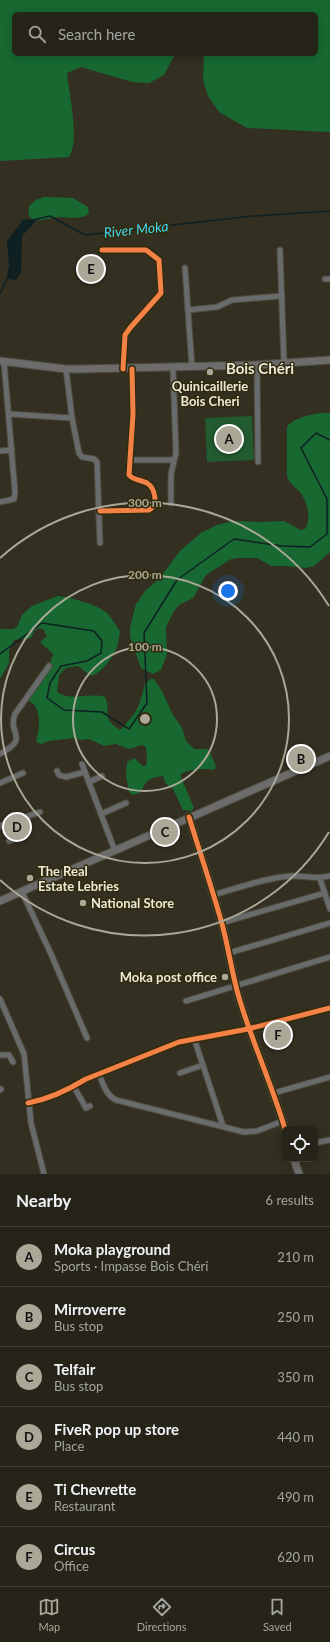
<!DOCTYPE html>
<meta charset="utf-8">
<style>
:root{--surface:#262419;--page:#2e2c22;--text:#f1f3f6;--muted:#a4a4a2;--line:#424138;--accent:#aba897}
body{margin:0;font-family:Lato,sans-serif;background:var(--page);color:var(--text)}
.controls{position:absolute;right:12px;bottom:12px;display:grid;overflow:hidden;border-radius:6px;box-shadow:0 2px 10px #0003}
.controls button{width:36px;height:36px;display:grid;place-items:center;padding:0;border:0;border-bottom:1px solid var(--line);background:var(--surface);color:var(--text);font:20px sans-serif}
.you{position:absolute;left:228px;top:591px;width:14px;height:14px;margin:-10px;border:3px solid #fff;border-radius:50%;background:#1a73e8;box-shadow:0 0 0 6px #1a73e833}
.badge{display:grid;place-items:center;width:26px;height:26px;border-radius:50%;background:var(--accent);color:#111;font-size:13px;font-weight:700}
.pin{position:absolute;translate:-50% -50%;border:2px solid #fff;box-shadow:0 1px 4px #0006}
.list{margin:0;padding:0;list-style:none}
h2{display:flex;justify-content:space-between;align-items:center;height:52px;margin:0;padding:0 16px;font-size:17px}
h2 small{font-size:13px;font-weight:400;color:var(--muted)}
.list li{display:grid;grid-template-columns:26px 1fr auto;gap:12px;align-items:center;box-sizing:border-box;height:60px;padding:0 16px;border-top:1px solid var(--line)}
.list b{display:block;font-size:15px;white-space:nowrap}
.list p{margin:0;font-size:13px;white-space:nowrap;color:var(--muted)}
.list em{font-size:13px;font-style:normal;color:var(--muted)}
.icon{flex:none;width:22px;height:22px;fill:none;stroke:currentColor;stroke-width:2;stroke-linecap:round;stroke-linejoin:round}
.map{position:relative;flex:none;width:330px;height:1174px;overflow:hidden}
.search{position:absolute;background:var(--surface);box-shadow:0 2px 10px #0003;left:12px;right:12px;top:12px;height:44px;display:flex;align-items:center;gap:10px;box-sizing:border-box;padding:0 14px;border-radius:6px;color:var(--muted);font-size:15px}
.sheet{height:412px;background:var(--surface)}
nav{display:flex;justify-content:space-around;align-items:center;box-sizing:border-box;height:56px;border-top:1px solid var(--line);background:var(--surface);font-size:11px;color:var(--muted)}
nav a{display:grid;justify-items:center;gap:2px}
nav .on{color:var(--accent)}
.map>svg:first-child{display:block}
.green{fill:#225b30}
.forest{fill:#176931}
.water{fill:#0f2022}
.lines{fill:none;stroke-linecap:round;stroke-linejoin:round}
.stream{stroke:#0f2022;stroke-width:1.5}
.street-casing{stroke:#4f4d40;stroke-width:7}
.secondary-casing{stroke:#4f4d40;stroke-width:9}
.street{stroke:#696a6b;stroke-width:5}
.secondary{stroke:#6b6c6b;stroke-width:7}
.cycleway-casing{stroke:#312b0e;stroke-width:8}
.cycleway{stroke:#f48246;stroke-width:5}
.ring{fill:none;stroke:#aba897;stroke-width:2}
.poi-dot{fill:#aba897;stroke:#312b0e;stroke-width:1.5}
.labels{text-anchor:middle;dominant-baseline:central;stroke-width:3;stroke-linejoin:round;paint-order:stroke}
.poi-label{font-size:13px;font-weight:bold;fill:#ebe8d7;stroke:#312b0e;text-anchor:start}
.water-label{font-size:14px;font-style:italic;fill:#43d5f1;stroke:#312b0e}
.quarter-label{font-size:15px;font-weight:bold;fill:#ebe8d7;stroke:#312b0e}
.centre{fill:#aba897;stroke:#312b0e;stroke-width:2}
.ring-label{font-size:12px;text-anchor:middle;font-weight:bold;fill:#aba897;stroke:#312b0e;stroke-width:3;stroke-linejoin:round;paint-order:stroke}
</style>
<div class="map">
<svg width="330" height="1174" viewBox="0 0 330 1174">
<rect width="100%" height="100%" fill="#333021"/>
<polygon class="green" points="252,416 254,460 207,462 205,418"/>
<g class="forest">
<path d="M0 0H330V132L247 128 219 112 208 96 203 80 204 54H316V14H14V54H175L164 75 149 83 132 82 81 67 67 73C69 94 80 140 69 157L0 161Z"/>
<path d="M44 197 73 198 88 207 89 212 87 215C77 220 69 217 59 217 51 218 38 223 31 218 27 215 29 210 29 206L36 200Z"/>
<path d="M322 413H330V552L314 566 306 568 286 566H271L257 558H239L231 559 206 575 193 598 179 605 174 611 166 627 167 654 161 670 153 674 141 668 130 637V628L136 604 146 590 159 579 180 551 201 533 217 525 233 521 261 522 284 521 301 530 305 529C312 518 307 501 300 492 295 487 290 484 287 477V427C293 418 312 414 322 413Z"/>
<path d="M58 596C70 597 98 605 107 613 112 618 116 626 120 631 119 636 119 642 117 647 115 656 99 675 91 676L78 666 66 668 59 675 57 692C72 702 89 692 105 697 112 712 100 717 120 730 137 713 140 706 145 683L153 678 162 691 172 713 182 728 186 741 194 749H208L216 766 214 770C205 768 187 769 180 775L194 808 191 811 183 810 173 789 166 784 163 776C149 778 147 779 141 792L133 795 129 792 126 776 127 762 134 758 144 767 147 763 146 747 142 745 129 749 116 744 104 746 89 739 81 740 73 738 49 741 41 744 36 742C39 731 41 718 36 707 34 704 29 701 26 698L49 666 53 654 40 642 47 636 43 629 39 628 34 631 31 638 14 640 9 651V663L0 679V629H13L17 627 22 615 32 606Z"/>
</g>
<polygon class="water" points="27,219 36,221 22,236 21,272 16,280 8,279 7,275 9,266 7,241 23,220"/>
<g class="lines">
<g class="stream">
<polyline points="29,221 50,216 85,235 253,216 330,211"/>
<polyline points="0,294 8,276"/>
<polyline points="0,654 42,623 94,631 102,641 101,653 87,661 61,666 50,683 47,698 64,710 102,712 129,729 147,703 144,633 177,580 234,539 282,546 310,547 327,534 327,499 301,448 316,433 330,440"/>
</g>
<g class="street-casing">
<g id="street">
<polyline points="102,250 146,250 159,260 161,293 130,328 125,335 123,369"/>
<polyline points="280,250 284,363"/>
<polyline points="185,268 192,367"/>
<polyline points="325,279 330,279"/>
<polyline points="188,310 217,307 232,300 282,296"/>
<polyline points="257,365 258,462"/>
<polyline points="66,369 72,418 79,453 82,457 94,459 97,462 100,543"/>
<polyline points="9,414 72,418"/>
<polyline points="0,451 12,450"/>
<polyline points="129,460 174,460"/>
<polyline points="0,502 14,499 15,492 4,362"/>
<polyline points="171,503 171,474 176,453 173,368"/>
<path d="M100 511 149 510C159 505 155 488 147 483 141 480 133 480 129 475L133 414 132 369"/>
<path d="M0 754C31 737 7 735 15 714L49 666"/>
<polyline points="82,764 115,851"/>
<polyline points="57,771 59,775 66,777 85,772"/>
<polyline points="89,782 102,776"/>
<polyline points="0,783 23,773"/>
<polyline points="101,814 126,803"/>
<polyline points="8,823 15,839 9,841"/>
<polyline points="0,826 40,812"/>
<polyline points="320,879 330,909"/>
<polyline points="22,892 51,954 87,1038"/>
<path d="M213 895C238 888 265 878 291 876 305 875 315 880 330 876"/>
<polyline points="221,923 325,893"/>
<polyline points="229,953 330,923"/>
<polyline points="0,999 24,1054 31,1123 44,1174"/>
<polyline points="186,1001 330,957"/>
<polyline points="194,1038 223,1126"/>
<polyline points="0,1055 9,1055 13,1062"/>
<polyline points="180,1073 203,1065"/>
<path d="M99 1074C103 1084 106 1095 116 1100L244 1132 257 1131 283 1121"/>
<polyline points="74,1087 86,1108 90,1106"/>
<polyline points="0,1090 1,1089"/>
<polyline points="274,1093 330,1077"/>
<path d="M28 1103C49 1099 68 1090 86 1079L179 1042 248 1029 330 1008"/>
<polyline points="315,1143 330,1140"/>
</g>
</g>
<g class="secondary-casing">
<g id="secondary">
<polyline points="0,361 66,369 82,369 257,365 330,360"/>
<path d="M189 817C200 853 212 888 222 924 229 949 232 976 240 1001 253 1044 272 1085 285 1129"/>
<polyline points="0,901 330,756"/>
<polyline points="294,1159 299,1174"/>
</g>
</g>
<use href="#street" class="street"/>
<use href="#secondary" class="secondary"/>
<g class="cycleway-casing">
<g id="cycleway">
<polyline points="102,250 146,250 159,260 161,293 130,328 125,335 123,369"/>
<path d="M100 511 149 510C159 505 155 488 147 483 141 480 133 480 129 475L133 414 132 369"/>
<path d="M189 817C200 853 212 888 222 924 229 949 232 976 240 1001 253 1044 272 1085 285 1129"/>
<path d="M28 1103C49 1099 68 1090 86 1079L179 1042 248 1029 330 1008"/>
</g>
</g>
<use href="#cycleway" class="cycleway"/>
</g>
<g class="ring">
<circle cx="145" cy="719" r="72"/>
<circle cx="145" cy="719" r="144"/>
<path d="M329 832A216 216 0 0 1 0 880M0 558A216 216 0 0 1 329 606"/>
</g>
<g class="poi-dot">
<circle cx="210" cy="372" r="4"/>
<circle cx="30" cy="878" r="4"/>
<circle cx="83" cy="903" r="4"/>
<circle cx="225" cy="977" r="4"/>
</g>
<g class="labels">
<g class="poi-label">
<text x="210" y="386" text-anchor="middle">Quinicaillerie<tspan x="210" dy="15">Bois Cheri</tspan></text>
<text x="38" y="871">The Real<tspan x="38" dy="15">Estate Lebries</tspan></text>
<text x="91" y="903">National Store</text>
<text x="217" y="977" text-anchor="end">Moka post office</text>
</g>
<g class="water-label">
<text transform="translate(136 229) rotate(-6)">River Moka</text>
</g>
<g class="quarter-label">
<text x="260" y="368">Bois Chéri</text>
</g>
</g>
<circle cx="145" cy="719" r="6" class="centre"/>
<g class="ring-label">
<text x="145" y="507">300 m</text>
<text x="145" y="579">200 m</text>
<text x="145" y="651">100 m</text>
</g>
</svg>
<div class="controls">
<button><svg class="icon" aria-label="locate" viewBox="0 0 24 24"><circle cx="12" cy="12" r="6"/><path d="M12 2v4M12 18v4M2 12h4M18 12h4"/></svg></button>
</div>
<div class="you"></div>
<div class="pin badge" style="left:229px;top:439px">A</div>
<div class="pin badge" style="left:301px;top:759px">B</div>
<div class="pin badge" style="left:165px;top:832px">C</div>
<div class="pin badge" style="left:17px;top:827px">D</div>
<div class="pin badge" style="left:91px;top:269px">E</div>
<div class="pin badge" style="left:278px;top:1035px">F</div>
<div class="search"><svg class="icon" aria-label="search" viewBox="0 0 24 24"><circle cx="10" cy="10" r="6"/><path d="M15 15l6 6"/></svg>Search here</div>
</div>
<section class="sheet">
<h2>Nearby<small>6 results</small></h2>
<ul class="list">
<li><span class="badge">A</span><div><b>Moka playground</b><p>Sports · Impasse Bois Chéri</p></div><em>210 m</em></li>
<li><span class="badge">B</span><div><b>Mirroverre</b><p>Bus stop</p></div><em>250 m</em></li>
<li><span class="badge">C</span><div><b>Telfair</b><p>Bus stop</p></div><em>350 m</em></li>
<li><span class="badge">D</span><div><b>FiveR pop up store</b><p>Place</p></div><em>440 m</em></li>
<li><span class="badge">E</span><div><b>Ti Chevrette</b><p>Restaurant</p></div><em>490 m</em></li>
<li><span class="badge">F</span><div><b>Circus</b><p>Office</p></div><em>620 m</em></li>
</ul>
</section>
<nav>
<a class="on"><svg class="icon" aria-label="map" viewBox="0 0 24 24"><path d="M3 6l6-2 6 2 6-2v14l-6 2-6-2-6 2zM9 4v14M15 6v14"/></svg>Map</a>
<a><svg class="icon" aria-label="directions" viewBox="0 0 24 24"><path d="M12 3l9 9-9 9-9-9zM9 14v-3h6M13 9l2 2-2 2"/></svg>Directions</a>
<a><svg class="icon" aria-label="saved" viewBox="0 0 24 24"><path d="M7 4h10v16l-5-4-5 4z"/></svg>Saved</a>
</nav>
